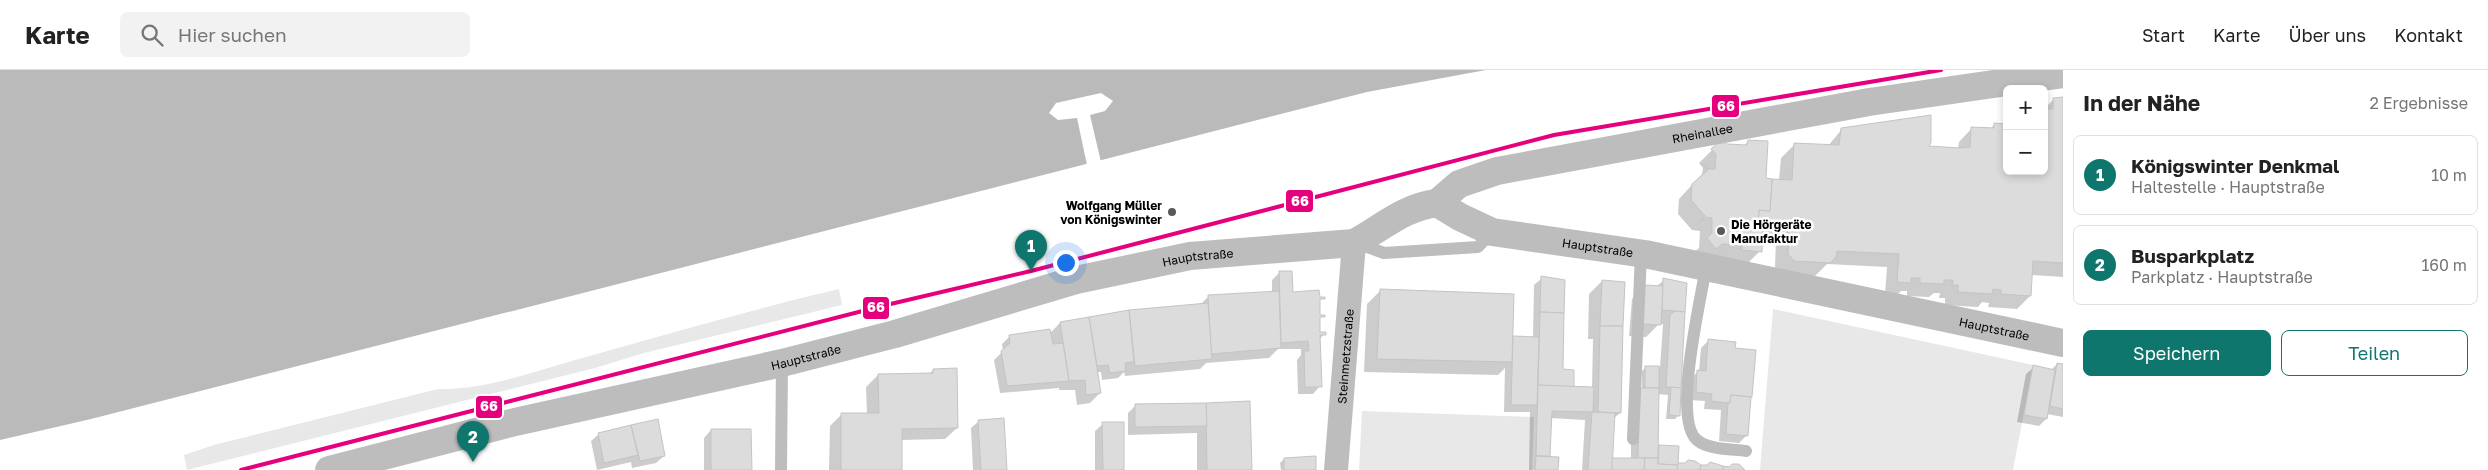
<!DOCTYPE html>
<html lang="de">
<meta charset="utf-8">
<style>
:root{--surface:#fff;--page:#f2f2f2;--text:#222;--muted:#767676;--line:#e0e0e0;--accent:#0f766e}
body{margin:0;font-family:"Golos Text",sans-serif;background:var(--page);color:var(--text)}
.controls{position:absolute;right:15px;top:15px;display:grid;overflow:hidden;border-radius:8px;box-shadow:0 2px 8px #0003}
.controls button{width:45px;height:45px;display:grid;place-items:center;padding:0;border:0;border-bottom:1px solid var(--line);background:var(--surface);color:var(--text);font:25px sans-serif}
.you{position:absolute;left:1065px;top:192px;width:18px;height:18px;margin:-12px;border:4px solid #fff;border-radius:50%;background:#1a73e8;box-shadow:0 0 0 8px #1a73e833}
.badge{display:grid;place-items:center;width:32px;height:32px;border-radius:50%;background:var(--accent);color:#fff;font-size:16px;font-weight:700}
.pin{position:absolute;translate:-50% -41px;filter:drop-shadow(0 1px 2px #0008)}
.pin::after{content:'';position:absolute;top:26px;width:18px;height:15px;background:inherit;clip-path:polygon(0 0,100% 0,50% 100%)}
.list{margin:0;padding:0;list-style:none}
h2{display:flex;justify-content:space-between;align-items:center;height:65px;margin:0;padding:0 20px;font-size:21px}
h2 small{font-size:16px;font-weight:400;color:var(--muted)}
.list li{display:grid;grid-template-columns:32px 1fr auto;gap:15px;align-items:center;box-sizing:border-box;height:80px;margin:0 10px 10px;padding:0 10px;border:1px solid var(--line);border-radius:8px}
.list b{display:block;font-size:19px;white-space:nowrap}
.list p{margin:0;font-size:16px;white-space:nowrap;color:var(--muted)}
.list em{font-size:16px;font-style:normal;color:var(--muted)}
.actions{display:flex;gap:10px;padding:15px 20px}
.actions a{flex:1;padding:11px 0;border:1px solid var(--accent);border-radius:8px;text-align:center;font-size:18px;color:var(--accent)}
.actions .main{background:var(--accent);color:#fff}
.icon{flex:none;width:28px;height:28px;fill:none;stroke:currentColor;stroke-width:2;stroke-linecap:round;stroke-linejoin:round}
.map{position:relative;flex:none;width:2063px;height:400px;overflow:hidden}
header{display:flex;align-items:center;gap:30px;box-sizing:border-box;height:70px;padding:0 25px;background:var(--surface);border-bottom:1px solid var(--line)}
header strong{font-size:24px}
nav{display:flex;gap:28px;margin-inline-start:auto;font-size:18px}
.search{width:350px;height:45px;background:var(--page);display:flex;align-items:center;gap:12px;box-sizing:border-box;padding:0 18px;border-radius:8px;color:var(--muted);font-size:19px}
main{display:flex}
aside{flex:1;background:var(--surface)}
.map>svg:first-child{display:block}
.green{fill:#e8e8e8}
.water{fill:#bababa}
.pier{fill:#fff}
.shadow{fill:#0003;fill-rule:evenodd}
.building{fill:#dcdcdc;stroke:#c4c4c4}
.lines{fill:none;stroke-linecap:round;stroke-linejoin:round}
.service{stroke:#bdbdbd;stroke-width:12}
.minor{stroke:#bdbdbd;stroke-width:24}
.tertiary{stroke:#bdbdbd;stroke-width:28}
.tram-1-casing{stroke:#fff;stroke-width:8}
.tram-1{stroke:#e5007d;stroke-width:4}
.poi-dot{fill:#595959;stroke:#fff;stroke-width:2}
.labels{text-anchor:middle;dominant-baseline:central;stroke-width:5;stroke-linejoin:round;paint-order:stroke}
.street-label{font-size:12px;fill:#000;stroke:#fff}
.poi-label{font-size:12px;font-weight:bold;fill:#000;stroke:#fff;text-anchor:end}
.line-badge{stroke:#fff;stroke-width:2}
.badge-label{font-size:14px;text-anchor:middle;font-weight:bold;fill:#fff}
</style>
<header>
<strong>Karte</strong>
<div class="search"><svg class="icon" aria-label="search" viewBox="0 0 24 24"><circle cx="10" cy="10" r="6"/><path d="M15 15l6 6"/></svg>Hier suchen</div>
<nav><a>Start</a><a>Karte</a><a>Über uns</a><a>Kontakt</a></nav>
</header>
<main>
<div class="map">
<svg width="2063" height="400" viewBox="0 0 2063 400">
<rect width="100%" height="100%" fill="#fff"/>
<g class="green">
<path d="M839 219 842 235 644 283 595 298 187 400 184 385 214 375 438 319C488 320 538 300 586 287 670 263 754 239 839 219Z"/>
<polygon points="1773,239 2033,295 2013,400 1760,400"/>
<polygon points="1362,341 1534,347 1532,400 1359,400"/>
</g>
<polygon class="water" points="0,0 1486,0 1367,22 91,349 0,370"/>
<polygon class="pier" points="1101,23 1113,31 1105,41 1090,45 1101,92 1087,95 1077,48 1058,50 1049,43 1056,33"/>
<g class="shadow">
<polygon points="2063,28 2063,207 2031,205 2030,226 2017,239 1988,237 1989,233 1982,232 1978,237 1945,235 1945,228 1939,228 1940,223 1934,223 1929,227 1907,226 1907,221 1901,221 1896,226 1885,225 1887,197 1827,194 1815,206 1780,204 1775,198 1776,169 1761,168 1760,181 1747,194 1694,182 1699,178 1700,161 1692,160 1678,144 1679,129 1702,104 1703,98 1699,93 1712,80 1726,75 1744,76 1748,71 1764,110 1779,110 1781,88 1794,75 1828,76 1842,59 1927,77 1958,78 1959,72 1972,58 1990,59 1994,55 2001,55 2007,50 2007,101 2044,101 2044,39 2054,29"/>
<polygon points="1279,203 1319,264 1324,264 1319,270 1320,316 1313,324 1298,324 1297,290 1301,285 1301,279 1278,279 1269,288 1206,293 1200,299 1125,306 1124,302 1118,308 1102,310 1101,302 1096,302 1100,323 1090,333 1077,335 1075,320 1059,320 1059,318 1000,323 994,290 1003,281 1002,274 1010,266 1049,264 1060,253 1129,241 1200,235 1208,227 1272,223 1272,210"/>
<path d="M1542 208 1564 211 1561 300 1573 301V318H1592L1593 269H1588L1589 224 1602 211 1623 213 1620 343 1613 349 1611 392 1613 390 1631 389V327L1642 319V301L1646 297H1660L1663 254H1659L1646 267 1629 266 1632 229 1645 216H1657L1664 210 1686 214 1678 319H1680L1679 345 1675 349H1666L1668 325 1658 324 1657 378 1659 376 1677 377V396L1686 394 1689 391 1700 396 1716 394 1719 397 1738 396 1744 400H1582L1585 350 1550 348 1548 387 1558 388 1557 400H1529L1530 342H1504L1505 298 1498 305 1364 302 1367 234 1380 221 1513 226 1512 267 1533 268 1534 215ZM1652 393H1675V396L1652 395Z"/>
<polygon points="1709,270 1734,280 1755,281 1747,365 1739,373 1719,371 1721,340 1704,339 1705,331 1689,330 1690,309 1699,301 1701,278"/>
<polygon points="2057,294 2063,295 2063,347 2047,344 2046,349 2039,356 2017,352 2026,304 2034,297 2051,300"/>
<polygon points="933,300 957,358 945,369 901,370 901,400 829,400 830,356 842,344 867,344 866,317 878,305 928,305"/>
<polygon points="1249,333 1250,400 1197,400 1197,363 1128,365 1128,343 1135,336"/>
<polygon points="657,350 664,386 656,393 632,398 631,392 597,400 591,371 599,364"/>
<polygon points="979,351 1005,400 973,400 971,358"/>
<polygon points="1103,354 1123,400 1095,400 1095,361"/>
<polygon points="711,360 750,400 704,400 704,368"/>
<polygon points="1284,389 1315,400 1281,400 1280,393"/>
</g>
<g class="building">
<polygon points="2063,27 2063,193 2033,191 2031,226 2001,224 2001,220 1993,219 1992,224 1958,222 1958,215 1952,215 1953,210 1944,210 1944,214 1920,213 1920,208 1911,208 1911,213 1897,212 1899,184 1837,181 1836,187 1830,193 1794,191 1788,184 1789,156 1758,153 1759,140 1770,141 1772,109 1792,110 1794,73 1839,75 1841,58 1931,45 1931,72 1929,76 1959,78 1970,77 1971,57 1994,58 1994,53 2007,54 2007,101 2044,101 2044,39 2053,39 2053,28"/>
<polygon points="1722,69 1727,74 1747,75 1748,70 1768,71 1766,108 1772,109 1770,141 1759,140 1758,153 1763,155 1762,182 1742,180 1742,175 1722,174 1716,179 1707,168 1712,163 1712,148 1706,147 1698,153 1705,146 1691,130 1692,114 1708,100 1701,93 1708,99 1715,99 1716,84 1711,79"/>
<polygon points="1279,201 1292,201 1293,222 1319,220 1320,227 1325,227 1325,229 1320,229 1320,245 1325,245 1325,247 1320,247 1320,262 1326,262 1326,265 1320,265 1322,317 1305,317 1304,281 1309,281 1308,271 1281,273"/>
<polygon points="1541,206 1565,210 1564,243 1540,242"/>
<polygon points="1663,208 1687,213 1685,242 1662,240"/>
<polygon points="1602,210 1625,212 1623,256 1600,256"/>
<polygon points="1644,215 1663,216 1661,255 1642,254"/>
<polygon points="1380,219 1514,224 1512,292 1377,289"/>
<polygon points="1279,221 1281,278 1211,284 1208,225"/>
<polygon points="1208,233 1212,289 1135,296 1129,240"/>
<polygon points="1129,240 1134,292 1125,293 1126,301 1110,303 1108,295 1097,296 1089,247"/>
<polygon points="1675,241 1685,242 1681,318 1666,317 1670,245"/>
<polygon points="1540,242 1564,243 1563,299 1574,300 1574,317 1538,315"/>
<polygon points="1089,247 1101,323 1086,325 1085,310 1069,311 1060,252"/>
<polygon points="1600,256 1623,256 1621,343 1598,342"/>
<polygon points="1050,259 1053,274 1063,273 1069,311 1007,316 1001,281 1010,273 1009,265"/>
<polygon points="1513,266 1539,267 1537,335 1511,335"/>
<polygon points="1708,269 1736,272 1735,278 1756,280 1752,327 1731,325 1730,333 1728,333 1711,331 1712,324 1696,322 1697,300 1706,301"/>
<polygon points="2057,293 2063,294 2063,339 2050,336"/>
<polygon points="2033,295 2055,300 2047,349 2024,345"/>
<rect x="1645" y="296" width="14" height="22"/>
<polygon points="957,298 958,358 902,359 902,400 841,400 841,343 879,343 878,304 933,303 933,299"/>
<polygon points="1538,315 1594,317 1593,342 1552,341 1550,386 1536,386"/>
<polygon points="1671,317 1681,318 1680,346 1669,345"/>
<polygon points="1639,318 1659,318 1658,388 1638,388"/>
<polygon points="1731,325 1751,327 1748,366 1726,364 1728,333 1730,333"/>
<polygon points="1250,331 1252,400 1207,400 1206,333"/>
<polygon points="1206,333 1207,356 1135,357 1135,334"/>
<polygon points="1592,342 1615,343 1612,400 1588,400"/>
<polygon points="1004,348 1007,400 981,400 978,350"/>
<polygon points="658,349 665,386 640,391 631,355"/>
<polygon points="1102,352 1124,352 1124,400 1103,400"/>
<polygon points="631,355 638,385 604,393 598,363"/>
<polygon points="711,359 751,359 752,400 711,400"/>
<polygon points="1659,375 1679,376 1678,395 1658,394"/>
<polygon points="1316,386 1316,400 1284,400 1284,388"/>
<polygon points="1536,386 1559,387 1558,400 1535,400"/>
<polygon points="1612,388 1645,388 1644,400 1612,400"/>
<polygon points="1645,388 1658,388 1658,394 1678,395 1677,400 1644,400"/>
<polygon points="1688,390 1695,391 1701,395 1700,400 1677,400 1678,393 1685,393"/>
<polygon points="1710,392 1723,396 1723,400 1700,400 1701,395 1707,395"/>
<polygon points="1732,394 1739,394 1745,400 1723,400 1723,396 1729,397"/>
</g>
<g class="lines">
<g class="service">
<polyline points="1356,173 1384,183 1478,177 1492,162"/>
<path d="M1706 197C1701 229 1672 350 1697 370 1709 380 1732 379 1746 381"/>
<polyline points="1633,369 1641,184"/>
<polyline points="781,400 782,293"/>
</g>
<path class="minor" id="s1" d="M1336 400 1354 173"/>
<g class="tertiary">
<path id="s2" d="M1437 133 1459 114 1497 101 1869 32 2063 4"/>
<path id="s3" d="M329 400 515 352 782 293 895 264 1076 210 1190 186 1354 173C1382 158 1404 137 1437 133L1460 147 1492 162 1645 184 2063 273"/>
</g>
<g class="tram-1-casing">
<polyline id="tram-1" points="241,400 882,236 1031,201 1554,65 1941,0"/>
</g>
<use href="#tram-1" class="tram-1"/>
</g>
<g class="poi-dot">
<circle cx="1172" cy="142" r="5"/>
<circle cx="1721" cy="161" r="5"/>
</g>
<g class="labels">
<g class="street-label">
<text stroke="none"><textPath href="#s2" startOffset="278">Rheinallee</textPath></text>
<text stroke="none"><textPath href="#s3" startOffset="1314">Hauptstraße</textPath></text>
<text stroke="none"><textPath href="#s3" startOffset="895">Hauptstraße</textPath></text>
<text stroke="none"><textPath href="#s3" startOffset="1719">Hauptstraße</textPath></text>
<text stroke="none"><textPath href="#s3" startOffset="490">Hauptstraße</textPath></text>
<text stroke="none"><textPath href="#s1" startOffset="114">Steinmetzstraße</textPath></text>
</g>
<g class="poi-label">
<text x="1162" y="135">Wolfgang Müller<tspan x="1162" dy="14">von Königswinter</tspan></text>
<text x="1731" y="154" text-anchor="start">Die Hörgeräte<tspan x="1731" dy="14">Manufaktur</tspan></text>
</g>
</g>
<g class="line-badge">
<rect x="1711" y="24" width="29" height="24" rx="5" fill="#e5007d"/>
<rect x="1285" y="119" width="29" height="24" rx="5" fill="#e5007d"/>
<rect x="862" y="226" width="28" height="24" rx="5" fill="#e5007d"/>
<rect x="475" y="325" width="28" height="24" rx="5" fill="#e5007d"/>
</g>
<g class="badge-label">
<text x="1726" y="41">66</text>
<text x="1300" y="136">66</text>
<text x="876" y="242">66</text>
<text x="489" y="341">66</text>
</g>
</svg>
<div class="controls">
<button>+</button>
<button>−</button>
</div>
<div class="you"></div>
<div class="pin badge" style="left:1031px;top:201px">1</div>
<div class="pin badge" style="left:473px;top:392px">2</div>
</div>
<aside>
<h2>In der Nähe<small>2 Ergebnisse</small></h2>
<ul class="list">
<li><span class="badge">1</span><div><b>Königswinter Denkmal</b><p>Haltestelle · Hauptstraße</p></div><em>10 m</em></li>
<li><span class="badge">2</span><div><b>Busparkplatz</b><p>Parkplatz · Hauptstraße</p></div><em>160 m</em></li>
</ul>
<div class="actions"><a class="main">Speichern</a><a>Teilen</a></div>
</aside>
</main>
